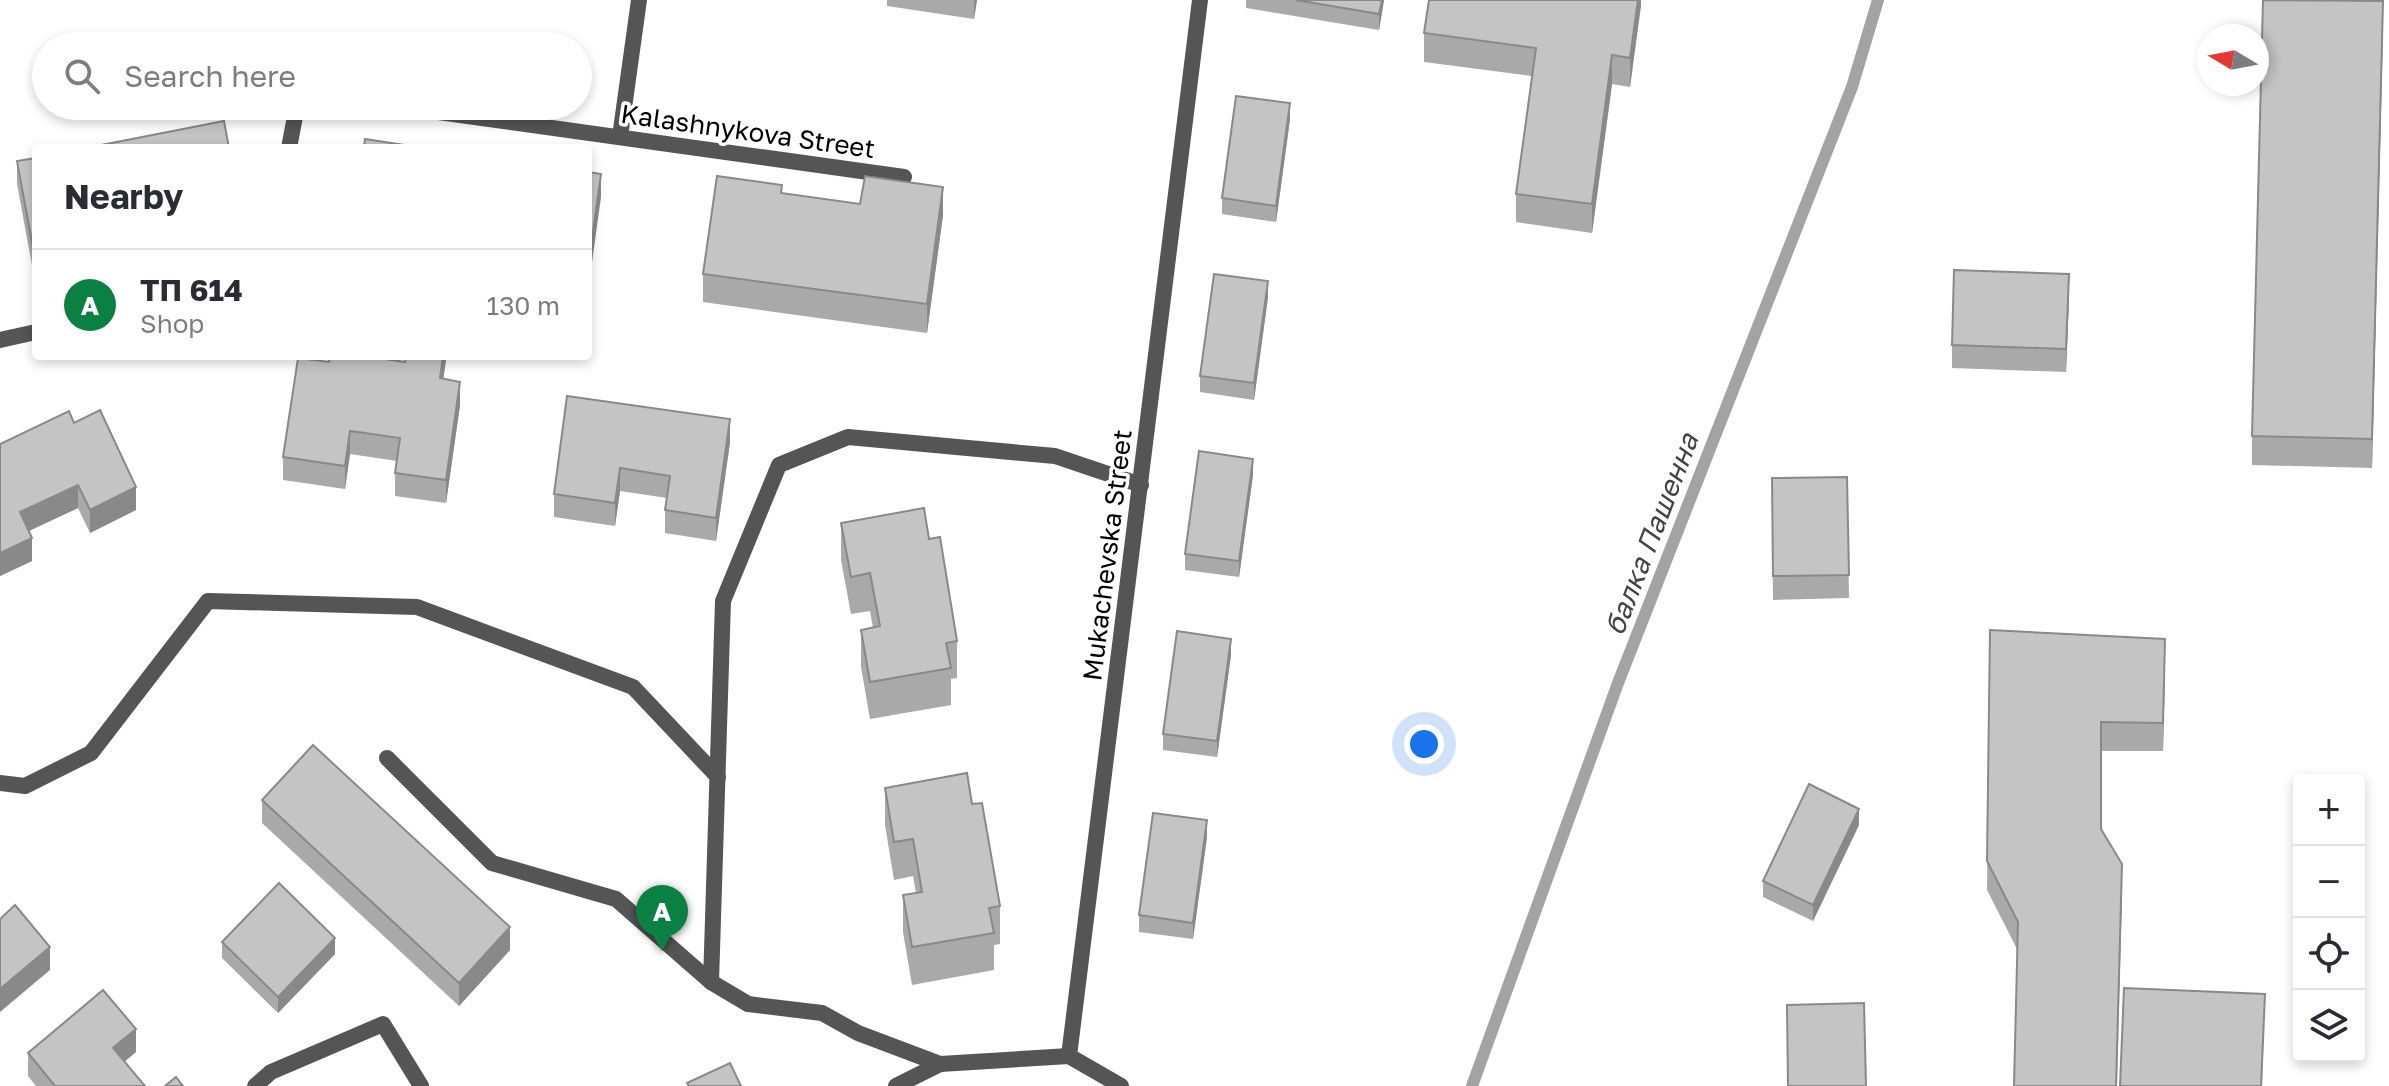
<!DOCTYPE html>
<meta charset="utf-8">
<style>
:root{--surface:#fff;--page:#f2f2f3;--text:#2b2b33;--muted:#7c7c81;--line:#e1e1e2;--accent:#0b8043}
body{margin:0;font-family:"Golos Text",sans-serif;background:var(--page);color:var(--text)}
.controls{position:absolute;right:24px;bottom:24px;display:grid;overflow:hidden;border-radius:8px;box-shadow:0 4px 12px #0003}
.controls button{width:72px;height:72px;display:grid;place-items:center;padding:0;border:0;border-bottom:2px solid var(--line);background:var(--surface);color:var(--text);font:40px sans-serif}
.compass{position:absolute;left:2197px;top:24px;width:72px;height:72px;border-radius:50%;background:var(--surface);box-shadow:0 4px 12px #0003;rotate:280deg}
.you{position:absolute;left:1424px;top:744px;width:28px;height:28px;margin:-20px;border:6px solid #fff;border-radius:50%;background:#1a73e8;box-shadow:0 0 0 12px #1a73e833}
.badge{display:grid;place-items:center;width:52px;height:52px;border-radius:50%;background:var(--accent);color:#fff;font-size:26px;font-weight:700}
.pin{position:absolute;translate:-50% -66px;filter:drop-shadow(0 2px 4px #0008)}
.pin::after{content:'';position:absolute;top:42px;width:28px;height:24px;background:inherit;clip-path:polygon(0 0,100% 0,50% 100%)}
.list{margin:0;padding:0;list-style:none}
h2{display:flex;justify-content:space-between;align-items:center;height:104px;margin:0;padding:0 32px;font-size:34px}
h2 small{font-size:26px;font-weight:400;color:var(--muted)}
.list li{display:grid;grid-template-columns:52px 1fr auto;gap:24px;align-items:center;box-sizing:border-box;height:112px;padding:0 32px;border-top:2px solid var(--line)}
.list b{display:block;font-size:30px;white-space:nowrap}
.list p{margin:0;font-size:26px;white-space:nowrap;color:var(--muted)}
.list em{font-size:26px;font-style:normal;color:var(--muted)}
.icon{flex:none;width:44px;height:44px;fill:none;stroke:currentColor;stroke-width:2;stroke-linecap:round;stroke-linejoin:round}
.map{position:relative;flex:none;width:2389px;height:1086px;overflow:hidden}
.search{position:absolute;background:var(--surface);box-shadow:0 4px 12px #0003;left:32px;top:32px;width:560px;height:88px;display:flex;align-items:center;gap:20px;box-sizing:border-box;padding:0 28px;border-radius:44px;color:var(--muted);font-size:30px}
.panel{position:absolute;background:var(--surface);box-shadow:0 4px 12px #0003;left:32px;top:144px;width:560px;height:216px;border-radius:8px}
.map>svg:first-child{display:block}
.lines{fill:none;stroke-linecap:round;stroke-linejoin:round}
.stream{stroke:#a3a3a3;stroke-width:12}
.lane{stroke:#555;stroke-width:16}
.street{stroke:#555;stroke-width:16}
.wall{fill:#a9a9a9}
.shaded-wall{fill:#898989}
.building{fill:#c4c4c4;stroke:#898989;stroke-width:2}
.labels{text-anchor:middle;dominant-baseline:central;stroke-width:7;stroke-linejoin:round;paint-order:stroke}
.street-label{font-size:26px;fill:#000;stroke:#fff}
.water-label{font-size:28px;font-style:italic;fill:#444;stroke:#fff}
</style>
<div class="map">
<svg width="2389" height="1086" viewBox="0 0 2389 1086">
<rect width="100%" height="100%" fill="#fff"/>
<g class="lines">
<polyline class="stream" points="1472,1086 1618,683 1852,87 1878,0"/>
<g class="lane">
<polyline points="620,137 639,0"/>
<polyline points="387,758 492,863 616,899 711,982 748,1004 822,1013 858,1033 940,1064 1069,1056"/>
<polyline points="255,1086 271,1072 383,1024 421,1086"/>
<polyline points="896,1086 940,1064"/>
</g>
<g class="street">
<polyline points="395,106 904,177"/>
<polyline points="289,148 297,106"/>
<polyline points="0,340 36,332"/>
<polyline points="0,783 25,786 91,753 208,601 417,607 633,687 718,777"/>
<polyline points="711,982 723,601 779,465 848,437 1055,456 1141,485"/>
<polyline points="1121,1086 1069,1056 1200,0"/>
</g>
</g>
<g class="wall">
<polygon points="887,0 977,0 974,19 887,6"/>
<polygon points="1246,0 1384,0 1379,30 1246,8"/>
<polygon points="1641,0 1630,87 1612,84 1592,233 1516,222 1516,194 1532,76 1424,62 1424,33"/>
<polygon points="2383,30 2372,468 2252,465 2252,436"/>
<polygon points="1290,119 1276,222 1222,214 1222,198"/>
<polygon points="36,158 36,276 34,276 17,184 17,161"/>
<polygon points="782,193 943,215 927,333 703,302 703,274"/>
<polygon points="1268,297 1254,400 1200,392 1200,376"/>
<polygon points="2069,297 2066,372 1952,368 1952,345"/>
<polygon points="446,356 443,379 460,405 446,503 395,496 395,473 397,461 350,454 345,489 283,480 283,457 405,362"/>
<polygon points="567,396 730,442 716,541 665,533 665,510 667,498 620,491 615,526 554,517 554,494"/>
<polygon points="74,423 136,510 90,533 78,508 29,531 32,561 0,576"/>
<polygon points="1253,475 1239,577 1185,570 1185,554"/>
<polygon points="1847,477 1849,598 1773,600 1772,478"/>
<polygon points="841,523 929,539 957,641 957,678 951,679 951,705 870,719 861,667 861,630 873,628 870,611 851,614 841,560"/>
<polygon points="1990,630 2165,668 2163,751 2101,751 2101,829 2122,893 2117,1086 2014,1086 2017,949 1987,890"/>
<polygon points="1231,655 1217,757 1163,750 1163,734"/>
<polygon points="885,788 972,804 1000,906 1000,944 994,945 994,970 912,985 903,932 903,895 916,893 913,876 894,880 885,825"/>
<polygon points="262,800 510,950 459,1006 262,823"/>
<polygon points="1859,825 1813,921 1763,897 1763,881"/>
<polygon points="1207,837 1193,939 1139,932 1139,915"/>
<polygon points="222,942 335,954 278,1013 222,958"/>
<polygon points="136,1052 124,1062 145,1086 36,1086 28,1076 28,1053"/>
</g>
<g class="shaded-wall">
<polygon points="974,0 977,0 974,19"/>
<polygon points="1382,0 1384,0 1379,30 1379,14"/>
<polygon points="1638,0 1641,0 1641,6 1630,87 1630,58"/>
<polygon points="2383,1 2383,30 2372,468 2372,439"/>
<polygon points="1612,55 1612,84 1592,233 1592,204"/>
<polygon points="1290,103 1290,119 1276,222 1276,206"/>
<polygon points="601,174 601,197 589,284 589,261"/>
<polygon points="943,187 943,215 927,333 927,304"/>
<polygon points="2069,274 2069,297 2066,372 2066,349"/>
<polygon points="1268,281 1268,297 1254,400 1254,383"/>
<polygon points="443,356 446,356 446,361 440,401 440,378"/>
<polygon points="460,382 460,405 446,503 446,480"/>
<polygon points="730,419 730,442 716,541 716,518"/>
<polygon points="350,431 350,454 345,489 345,466"/>
<polygon points="1253,459 1253,475 1239,577 1239,561"/>
<polygon points="620,468 620,491 615,526 615,503"/>
<polygon points="78,485 78,508 20,535 20,512"/>
<polygon points="136,487 136,510 90,533 90,510"/>
<polygon points="32,538 32,561 0,576 0,553"/>
<polygon points="1231,639 1231,655 1217,757 1217,741"/>
<polygon points="2165,639 2165,668 2163,751 2163,723"/>
<polygon points="1859,809 1859,825 1813,921 1813,905"/>
<polygon points="1207,820 1207,837 1193,939 1193,923"/>
<polygon points="2122,864 2122,893 2116,1086"/>
<polygon points="510,927 510,950 459,1006 459,983"/>
<polygon points="335,938 335,954 278,1013 278,997"/>
<polygon points="50,947 50,970 0,1012 0,989"/>
<polygon points="2265,994 2262,1086 2261,1086"/>
<polygon points="136,1029 136,1052 113,1071 113,1048"/>
</g>
<g class="building">
<polygon points="1296,0 1382,0 1379,14"/>
<polygon points="1429,0 1638,0 1630,58 1612,55 1592,204 1516,194 1536,48 1424,33"/>
<polygon points="2263,0 2383,1 2372,439 2252,436"/>
<polygon points="1236,96 1290,103 1276,206 1222,198"/>
<polygon points="224,121 229,148 86,148"/>
<polygon points="365,139 424,148 364,148"/>
<polygon points="36,158 36,253 34,253 17,161"/>
<polygon points="588,172 601,174 589,261 588,261"/>
<polygon points="717,176 782,185 781,193 860,204 865,176 943,187 927,304 703,274"/>
<polygon points="1954,270 2069,274 2066,349 1952,345"/>
<polygon points="1214,274 1268,281 1254,383 1200,376"/>
<polygon points="330,356 366,356 405,362 406,356 443,356 440,378 460,382 446,480 395,473 400,438 350,431 345,466 283,457 298,358 329,362"/>
<polygon points="567,396 730,419 716,518 665,510 670,476 620,468 615,503 554,494"/>
<polygon points="100,410 136,487 90,510 78,485 20,512 32,538 0,553 0,444 69,411 74,423"/>
<polygon points="1199,451 1253,459 1239,561 1185,554"/>
<polygon points="1847,477 1849,575 1773,576 1772,478"/>
<polygon points="924,508 929,539 940,537 957,641 946,643 951,668 870,682 861,630 880,626 870,573 851,577 841,523"/>
<polygon points="1990,630 2165,639 2163,723 2101,722 2101,829 2122,864 2116,1086 2014,1086 2018,922 1987,861"/>
<polygon points="1177,631 1231,639 1217,741 1163,734"/>
<polygon points="313,745 510,927 459,983 262,800"/>
<polygon points="967,773 972,804 982,803 1000,906 989,908 994,933 912,947 903,895 922,892 913,839 894,842 885,788"/>
<polygon points="1809,784 1859,809 1813,905 1763,881"/>
<polygon points="1153,813 1207,820 1193,923 1139,915"/>
<polygon points="279,883 335,938 278,997 222,942"/>
<polygon points="15,905 50,947 0,989 0,919"/>
<polygon points="2124,988 2265,994 2261,1086 2120,1086"/>
<polygon points="103,990 136,1029 113,1048 145,1086 55,1086 28,1053"/>
<polygon points="1864,1003 1866,1086 1788,1086 1787,1005"/>
<polygon points="730,1063 741,1086 689,1086 687,1083"/>
<polygon points="176,1077 183,1086 165,1086"/>
</g>
<g class="labels">
<g class="street-label">
<text transform="translate(748 131) rotate(8)">Kalashnykova Street</text>
<text transform="translate(1107 555) rotate(-83)">Mukachevska Street</text>
</g>
<g class="water-label">
<text transform="translate(1651 534) rotate(-69)">балка Пашенна</text>
</g>
</g>
</svg>
<div class="controls">
<button>+</button>
<button>−</button>
<button><svg class="icon" aria-label="locate" viewBox="0 0 24 24"><circle cx="12" cy="12" r="6"/><path d="M12 2v4M12 18v4M2 12h4M18 12h4"/></svg></button>
<button><svg class="icon" aria-label="layers" viewBox="0 0 24 24"><path d="M12 4l9 5-9 5-9-5zM3 14l9 5 9-5"/></svg></button>
</div>
<svg class="compass" viewBox="-18 -18 36 36"><path d="M0-13l5 13h-10z" fill="#e53935"/><path d="M0 13l5-13h-10z" fill="#7c7c81"/></svg>
<div class="you"></div>
<div class="pin badge" style="left:662px;top:951px">A</div>
<div class="search"><svg class="icon" aria-label="search" viewBox="0 0 24 24"><circle cx="10" cy="10" r="6"/><path d="M15 15l6 6"/></svg>Search here</div>
<section class="panel">
<h2>Nearby<small></small></h2>
<ul class="list">
<li><span class="badge">A</span><div><b>ТП 614</b><p>Shop</p></div><em>130 m</em></li>
</ul>
</section>
</div>
